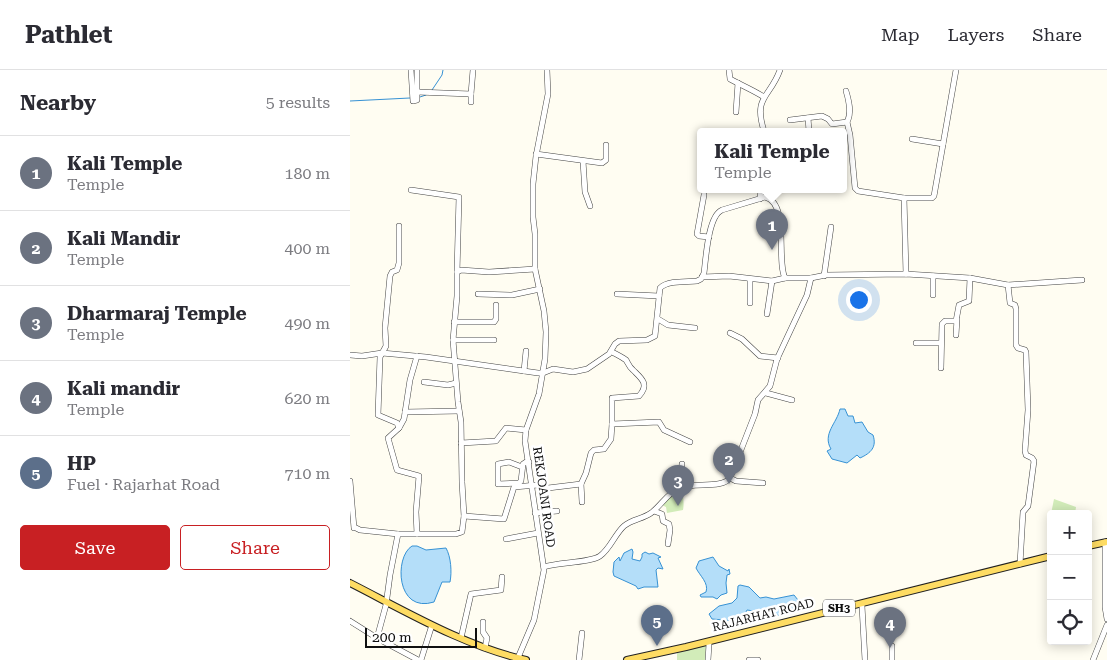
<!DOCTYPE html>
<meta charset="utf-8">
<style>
:root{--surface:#fff;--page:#f2f2f3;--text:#2b2b33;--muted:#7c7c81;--line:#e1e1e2;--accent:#c82023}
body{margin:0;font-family:"Roboto Serif",serif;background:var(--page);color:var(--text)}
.controls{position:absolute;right:15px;bottom:15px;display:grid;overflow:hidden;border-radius:5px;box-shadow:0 2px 12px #0003}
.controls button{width:45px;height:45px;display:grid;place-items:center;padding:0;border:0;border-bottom:1px solid var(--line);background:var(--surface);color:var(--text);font:25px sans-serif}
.scale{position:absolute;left:15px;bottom:12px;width:112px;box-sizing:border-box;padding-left:5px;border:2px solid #101010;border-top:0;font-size:14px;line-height:18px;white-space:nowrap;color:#101010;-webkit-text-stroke:4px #fff;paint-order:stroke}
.you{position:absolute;left:508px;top:229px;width:18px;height:18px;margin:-12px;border:4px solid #fff;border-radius:50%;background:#1a73e8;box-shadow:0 0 0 8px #1a73e833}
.badge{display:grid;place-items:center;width:32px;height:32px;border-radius:50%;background:var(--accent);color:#fff;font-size:16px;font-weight:700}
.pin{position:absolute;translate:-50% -41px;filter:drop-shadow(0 1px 2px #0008)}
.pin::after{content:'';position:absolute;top:26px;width:18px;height:15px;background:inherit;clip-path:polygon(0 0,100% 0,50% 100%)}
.popup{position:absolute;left:347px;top:58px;width:150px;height:65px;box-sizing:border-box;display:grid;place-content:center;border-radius:5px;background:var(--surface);filter:drop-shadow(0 1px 4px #0005);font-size:16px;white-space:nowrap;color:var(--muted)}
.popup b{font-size:19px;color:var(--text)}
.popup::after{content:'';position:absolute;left:50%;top:100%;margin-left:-10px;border:10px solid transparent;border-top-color:var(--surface)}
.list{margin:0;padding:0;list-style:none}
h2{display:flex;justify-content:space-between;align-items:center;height:65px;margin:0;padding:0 20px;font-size:21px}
h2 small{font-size:16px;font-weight:400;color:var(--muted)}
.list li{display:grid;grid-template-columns:32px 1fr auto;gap:15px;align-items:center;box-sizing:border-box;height:75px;padding:0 20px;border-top:1px solid var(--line)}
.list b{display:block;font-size:19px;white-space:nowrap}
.list p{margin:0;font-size:16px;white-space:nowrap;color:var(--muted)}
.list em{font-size:16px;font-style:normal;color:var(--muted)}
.actions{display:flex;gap:10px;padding:15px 20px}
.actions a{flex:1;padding:11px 0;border:1px solid var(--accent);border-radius:5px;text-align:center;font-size:18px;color:var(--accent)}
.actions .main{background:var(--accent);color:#fff}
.icon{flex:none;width:28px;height:28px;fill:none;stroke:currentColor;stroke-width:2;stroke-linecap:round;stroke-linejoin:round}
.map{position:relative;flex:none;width:757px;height:590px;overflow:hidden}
header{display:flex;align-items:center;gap:30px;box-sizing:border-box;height:70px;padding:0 25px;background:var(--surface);border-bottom:1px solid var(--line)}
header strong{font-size:24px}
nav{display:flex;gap:28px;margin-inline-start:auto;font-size:18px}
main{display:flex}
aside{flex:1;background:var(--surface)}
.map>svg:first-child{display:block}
.green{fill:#d2ecb9}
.water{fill:#b4def9;stroke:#3792d4}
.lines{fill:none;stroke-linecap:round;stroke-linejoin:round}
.stream{stroke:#3792d4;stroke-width:1}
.minor-casing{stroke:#434343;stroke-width:6}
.major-casing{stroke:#212121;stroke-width:8}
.minor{stroke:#fff;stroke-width:5}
.major{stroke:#fedc63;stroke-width:6}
.labels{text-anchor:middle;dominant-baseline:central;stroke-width:5;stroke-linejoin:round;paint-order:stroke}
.shield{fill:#fff;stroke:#585858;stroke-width:1}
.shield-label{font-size:11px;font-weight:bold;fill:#101010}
.street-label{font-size:12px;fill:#101010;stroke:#fff}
</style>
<header>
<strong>Pathlet</strong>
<nav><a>Map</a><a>Layers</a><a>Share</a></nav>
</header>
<main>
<aside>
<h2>Nearby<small>5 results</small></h2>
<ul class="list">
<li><span class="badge" style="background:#6b7280">1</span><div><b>Kali Temple</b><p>Temple</p></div><em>180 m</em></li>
<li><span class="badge" style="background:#6b7280">2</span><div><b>Kali Mandir</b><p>Temple</p></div><em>400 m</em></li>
<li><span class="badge" style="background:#6b7280">3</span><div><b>Dharmaraj Temple</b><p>Temple</p></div><em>490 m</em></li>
<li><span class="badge" style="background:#6b7280">4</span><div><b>Kali mandir</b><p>Temple</p></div><em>620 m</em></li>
<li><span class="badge" style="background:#5c6f8a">5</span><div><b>HP</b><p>Fuel · Rajarhat Road</p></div><em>710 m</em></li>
</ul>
<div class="actions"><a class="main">Save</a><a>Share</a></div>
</aside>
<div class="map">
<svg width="757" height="590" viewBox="0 0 757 590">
<rect width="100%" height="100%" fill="#fffdf2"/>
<g class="green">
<path d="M335 416C331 426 335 430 333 440L317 443 316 437 310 434Z"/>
<polygon points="704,429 726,437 725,444 701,444"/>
<polygon points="356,575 355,590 327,590 327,583"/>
</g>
<g class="water">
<path d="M490 339H495L498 346H503L505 353 512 352 518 362 523 365C527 377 521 383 510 388L507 385 497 393 482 389 477 381 481 379C472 364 487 353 490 339Z"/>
<path d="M62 476H67L76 480 96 478C101 487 102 502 100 512H92L84 532C46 544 44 487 62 476Z"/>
<polygon points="282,479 283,482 282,489 290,491 292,487 292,484 295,482 299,484 303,483 311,487 308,488 313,499 308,498 306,500 308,517 294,517 288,519 286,516 264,506 263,502 264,492 269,487 270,491 274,483"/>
<path d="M363 487 369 496 378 501 379 499 380 504 377 505 376 513 377 523 371 525 367 529 363 527H351L350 525 356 522C359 513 350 506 346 498L349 491Z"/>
<path d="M390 515 399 517 410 528 416 527 424 529 444 525 448 530C448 547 430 546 417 544V546H412L411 542 397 540 395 544 397 552 362 549 359 544 369 536 382 533 387 528 388 516Z"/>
</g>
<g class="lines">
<g class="stream">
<polyline points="82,20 92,5 93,0"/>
<polyline points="70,27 76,25"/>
<polyline points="0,31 60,28"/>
</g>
<g class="minor-casing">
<g id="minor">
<polyline points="61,0 63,31 67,30 67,0"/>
<path d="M379 0 380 9C391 15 403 20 414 27"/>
<polyline points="67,22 121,24 123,0"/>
<polyline points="121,32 121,24"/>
<polyline points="386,42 388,13"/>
<polyline points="458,48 459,61"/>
<path d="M440 50 472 46 478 49 482 54 497 52C502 43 499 31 496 21"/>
<polyline points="497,52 500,65 505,118 508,121 554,128 582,128 584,126 606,0"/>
<path d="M414 61C403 26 420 28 430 0"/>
<polyline points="562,69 593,74"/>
<polyline points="186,84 252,93 256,90 256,75"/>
<polyline points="233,91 235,122 240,136"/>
<polyline points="61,120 109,127 107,202"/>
<polyline points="354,125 347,164 349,166 359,167"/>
<polyline points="554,128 556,204"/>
<polyline points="410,129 411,119"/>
<polyline points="49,156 49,193 47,200 42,202 40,206 35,258 36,276 30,287 28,345 47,353 49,358 38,368 47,400 69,406 66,442 67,464"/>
<polyline points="474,206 481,157"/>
<polyline points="352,207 379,206 422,211 435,208 461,208 476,205 556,204 620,208 658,215 732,210"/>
<polyline points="658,215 660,233 665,235 666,239 666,275 668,278 675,280 676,282 678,340 675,381 676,385 682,388 684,391 678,436 673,442 670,494"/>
<polyline points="128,224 162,225 190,219"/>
<polyline points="267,224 309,226"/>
<polyline points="583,225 583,206"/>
<polyline points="400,233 400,209"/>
<polyline points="417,244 422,211"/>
<polyline points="308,249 318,255 345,258"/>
<polyline points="104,252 144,252 146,249 146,235"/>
<polyline points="380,263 392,269 410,286 428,288"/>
<polyline points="606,265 607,249"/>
<polyline points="103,270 144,270"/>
<polyline points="566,273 591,273"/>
<path d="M262 282C266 284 272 287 276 290 278 293 279 297 283 300 291 308 300 314 289 326L262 328V354"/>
<path d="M0 285 12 286 32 283 76 287 188 303H193L203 299 223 302 237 299 259 284 265 274 269 271 297 270 305 266 310 218C318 210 337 212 347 211L351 209 354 203C356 188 358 146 372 140L415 127C440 133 426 191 435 208"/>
<polyline points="591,298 592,254 595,251 606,251 609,235 619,231 620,208"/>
<polyline points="174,301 176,281"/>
<polyline points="74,312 98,315 106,313"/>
<polyline points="416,323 442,330"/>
<polyline points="55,342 109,341"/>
<polyline points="49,358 54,349 60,310 67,286"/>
<polyline points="111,373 146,371 156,358 176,360"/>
<polyline points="172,397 159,392 148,394 148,414 169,413 171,411 173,394 176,392 179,392"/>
<polyline points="380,408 386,411 413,413"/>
<polyline points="0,411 4,458 4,457 10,460 48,464 40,505 36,535 27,568"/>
<polyline points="231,414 232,432"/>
<polyline points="330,417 332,394"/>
<polyline points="304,441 312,444 313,451 319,454 320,460 318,474"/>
<polyline points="185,443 207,441"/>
<polyline points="114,446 154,449 164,417 187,415 198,418 231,414 236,403 241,383 244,380 254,379 261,369 262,354 309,352 314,360 340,372"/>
<polyline points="48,464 106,464 112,462 114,446 112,412 111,352 108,332 103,270 107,226 107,202 111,200 139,202 185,199"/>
<polyline points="156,469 188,463"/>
<polyline points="755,472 755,537 757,549"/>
<path d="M194 497C208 492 240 493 250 486 260 479 265 464 274 456 282 449 293 449 301 443 311 436 318 422 330 418 344 412 372 419 380 408L405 344 408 330 420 316 427 289 457 225 461 208"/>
<polyline points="512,536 515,590"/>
<polyline points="0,551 27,568 68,590"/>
<polyline points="133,552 133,562 137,568 135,578"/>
<polyline points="111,568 121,524 151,520 152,507"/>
<polyline points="542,576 542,590"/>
<polyline points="71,590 81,558"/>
<polyline points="167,590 184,550 194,500 175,371 176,360 189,324 195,289 196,262 194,241 185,199 185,164 183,147 183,114 186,86 198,24 197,0"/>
<polyline points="229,590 232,563"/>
<polyline points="358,590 359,574"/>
<polyline points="399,590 408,590"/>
<polyline points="743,590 757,555"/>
</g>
</g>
<g class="major-casing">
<g id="major">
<polyline points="738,476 757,472"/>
<path d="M0 513C57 542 114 576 176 590"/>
<polyline points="277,590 336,577 701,486"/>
</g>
</g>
<use href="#minor" class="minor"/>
<use href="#major" class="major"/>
</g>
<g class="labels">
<rect class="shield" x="473" y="529.5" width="32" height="17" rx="4"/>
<g class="shield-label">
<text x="489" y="538">SH3</text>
</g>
<g class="street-label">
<text transform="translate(194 427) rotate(82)">REKJOANI ROAD</text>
<text transform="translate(413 545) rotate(-14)">RAJARHAT ROAD</text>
</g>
</g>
</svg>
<div class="controls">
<button>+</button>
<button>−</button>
<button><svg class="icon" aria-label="locate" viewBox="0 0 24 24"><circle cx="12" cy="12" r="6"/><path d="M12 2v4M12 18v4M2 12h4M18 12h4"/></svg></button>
</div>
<div class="scale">200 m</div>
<div class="you"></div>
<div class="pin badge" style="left:422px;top:180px;background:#6b7280">1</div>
<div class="popup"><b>Kali Temple</b>Temple</div>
<div class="pin badge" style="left:379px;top:414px;background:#6b7280">2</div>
<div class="pin badge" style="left:328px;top:436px;background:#6b7280">3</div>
<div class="pin badge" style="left:540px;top:578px;background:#6b7280">4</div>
<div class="pin badge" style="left:307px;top:576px;background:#5c6f8a">5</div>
</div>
</main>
